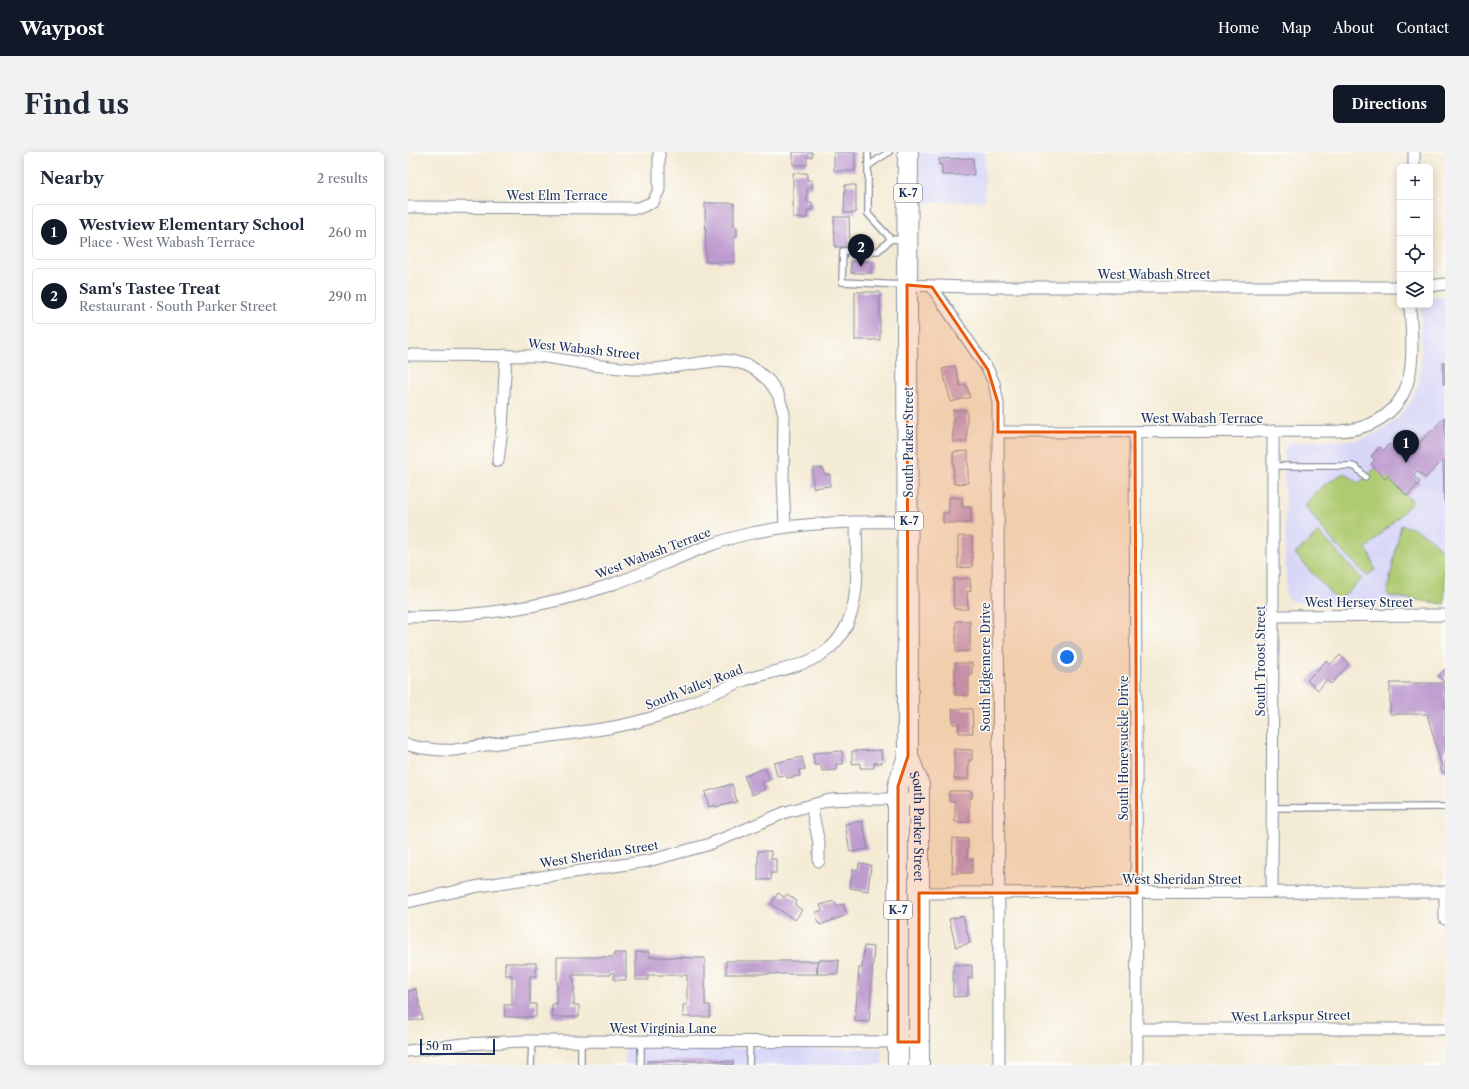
<!DOCTYPE html>
<meta charset="utf-8">
<style>
:root{--surface:#fff;--page:#f2f2f3;--text:#1f2937;--muted:#747a83;--line:#e0e1e3;--accent:#111827}
body{margin:0;font-family:"Libre Caslon Text",serif;background:var(--page);color:var(--text)}
.controls{position:absolute;right:12px;top:12px;display:grid;overflow:hidden;border-radius:6px;box-shadow:0 2px 10px #0003}
.controls button{width:36px;height:36px;display:grid;place-items:center;padding:0;border:0;border-bottom:1px solid var(--line);background:var(--surface);color:var(--text);font:20px sans-serif}
.scale{position:absolute;left:12px;bottom:10px;width:75px;box-sizing:border-box;padding-left:4px;border:2px solid #1b2f5e;border-top:0;font-size:11px;line-height:14px;white-space:nowrap;color:#1b2f5e;-webkit-text-stroke:3px #fdfcf7;paint-order:stroke}
.you{position:absolute;left:659px;top:505px;width:14px;height:14px;margin:-10px;border:3px solid #fff;border-radius:50%;background:#1a73e8;box-shadow:0 0 0 6px #1a73e833}
.badge{display:grid;place-items:center;width:26px;height:26px;border-radius:50%;background:var(--accent);color:#fff;font-size:13px;font-weight:700}
.pin{position:absolute;translate:-50% -33px;filter:drop-shadow(0 1px 2px #0008)}
.pin::after{content:'';position:absolute;top:21px;width:14px;height:12px;background:inherit;clip-path:polygon(0 0,100% 0,50% 100%)}
.list{margin:0;padding:0;list-style:none}
h2{display:flex;justify-content:space-between;align-items:center;height:52px;margin:0;padding:0 16px;font-size:17px}
h2 small{font-size:13px;font-weight:400;color:var(--muted)}
.list li{display:grid;grid-template-columns:26px 1fr auto;gap:12px;align-items:center;box-sizing:border-box;height:56px;margin:0 8px 8px;padding:0 8px;border:1px solid var(--line);border-radius:6px}
.list b{display:block;font-size:15px;white-space:nowrap}
.list p{margin:0;font-size:13px;white-space:nowrap;color:var(--muted)}
.list em{font-size:13px;font-style:normal;color:var(--muted)}
.icon{flex:none;width:22px;height:22px;fill:none;stroke:currentColor;stroke-width:2;stroke-linecap:round;stroke-linejoin:round}
.map{position:relative;flex:none;width:1037px;height:913px;overflow:hidden;border-radius:6px}
header{display:flex;align-items:center;gap:24px;box-sizing:border-box;height:56px;padding:0 20px;background:var(--accent);color:#fff}
header strong{font-size:19px}
nav{display:flex;gap:22px;margin-inline-start:auto;font-size:14px}
.intro{display:flex;align-items:center;justify-content:space-between;box-sizing:border-box;height:96px;padding:0 24px}
h1{margin:0;font-size:28px}
.button{padding:10px 18px;border-radius:6px;background:var(--accent);color:#fff;font-size:14px;font-weight:700}
main{display:flex;gap:24px;padding:0 24px}
aside{flex:1;background:var(--surface);border-radius:6px;box-shadow:0 2px 10px #0003}
.map>svg:first-child{display:block}
.built{fill:#d8d7f8}
.green{fill:#afcb72;stroke:#657d68}
.building{fill:#be9bcf}
.lines{fill:none;stroke-linecap:round;stroke-linejoin:round}
.lane-casing{stroke:#888d9a;stroke-width:8}
.street-casing{stroke:#888d9a;stroke-width:13}
.highway-casing{stroke:#888d9a;stroke-width:22}
.lane{stroke:#fff;stroke-width:5.5}
.street{stroke:#fff;stroke-width:11}
.highway{stroke:#fff;stroke-width:20}
.marked{fill:#e8590c;fill-opacity:0.2;stroke:#e8590c;stroke-width:3;stroke-linejoin:round}
.labels{text-anchor:middle;dominant-baseline:central;stroke-width:3;stroke-linejoin:round;paint-order:stroke}
.shield{fill:#fdfcf7;stroke:#5f6c8c;stroke-width:1}
.shield-label{font-size:11px;font-weight:bold;fill:#1b2f5e}
.street-label{font-size:12px;fill:#1b2f5e;stroke:#fdfcf7}
</style>
<header>
<strong>Waypost</strong>
<nav><a>Home</a><a>Map</a><a>About</a><a>Contact</a></nav>
</header>
<div class="intro"><h1>Find us</h1><a class="button">Directions</a></div>
<main>
<aside>
<h2>Nearby<small>2 results</small></h2>
<ul class="list">
<li><span class="badge">1</span><div><b>Westview Elementary School</b><p>Place · West Wabash Terrace</p></div><em>260 m</em></li>
<li><span class="badge">2</span><div><b>Sam's Tastee Treat</b><p>Restaurant · South Parker Street</p></div><em>290 m</em></li>
</ul>
</aside>
<div class="map">
<svg width="1037" height="913" viewBox="0 0 1037 913">
<rect width="100%" height="100%" fill="#fdfcf7"/>
<filter id="ink" filterUnits="userSpaceOnUse"><feTurbulence type="fractalNoise" baseFrequency=".025" numOctaves="2"/><feDisplacementMap in="SourceGraphic" scale="8" xChannelSelector="R" yChannelSelector="G"/><feConvolveMatrix kernelMatrix="1 2 1 2 8 2 1 2 1" color-interpolation-filters="sRGB"/></filter>
<filter id="wash" filterUnits="userSpaceOnUse"><feTurbulence type="fractalNoise" baseFrequency=".012" numOctaves="4" result="noise"/><feDisplacementMap in="SourceGraphic" scale="16" xChannelSelector="R" yChannelSelector="G"/><feGaussianBlur stdDeviation="0.9" result="paint"/><feColorMatrix in="noise" values="0 0 0 0 0 0 0 0 0 0 0 0 0 0 0 0 0 1.4 0 .05"/><feComposite in="paint" operator="in"/></filter>
<g filter="url(#wash)">
<rect width="100%" height="100%" fill="#f4ebd5"/>
<g class="built">
<polygon points="510,0 577,0 577,49 510,50"/>
<polygon points="1022,145 1037,145 1037,449 886,450 882,449 878,441 876,299 877,294 884,290 947,288 962,284 975,278 989,267 1001,252 1011,230 1013,208 1013,153 1022,153"/>
<polygon points="217,895 474,897 474,913 217,913"/>
</g>
<g class="green">
<path d="M967 316 977 326 979 324 1005 350 958 397 962 403 967 418 959 424 928 393 897 354C907 338 919 331 935 321L938 322 951 331Z"/>
<path d="M993 373C1012 377 1026 387 1037 403V452L981 444 979 441Z"/>
<polygon points="911,380 954,427 930,449 887,402"/>
</g>
<g id="blocks">
<g class="building">
<polygon points="385,0 404,0 404,5 399,5 399,13 385,13"/>
<rect x="426" y="0" width="21" height="19"/>
<polygon points="565,6 566,23 534,23 534,13 531,13 531,7"/>
<polygon points="385,21 399,21 399,28 404,28 404,36 399,36 399,50 404,50 404,58 399,58 399,66 385,66"/>
<polygon points="437,33 448,33 448,61 436,61"/>
<polygon points="297,51 326,51 326,75 329,75 329,85 326,85 326,110 298,110"/>
<polygon points="426,65 441,65 442,95 427,95"/>
<rect x="443" y="109" width="20" height="12"/>
<rect x="447" y="140" width="25" height="48"/>
<polygon points="1035,210 1037,210 1037,231 1035,232"/>
<polygon points="547,214 552,234 558,232 562,245 543,250 534,217"/>
<rect x="545" y="258" width="14" height="32"/>
<polygon points="1037,265 1037,350 1036,350 1035,310 1034,309 1017,326 1009,319 1005,323 1012,330 999,344 979,324 977,327 963,312 967,308 963,304 972,295 976,299 981,292 985,296 993,289 1004,298"/>
<polygon points="560,299 560,331 546,332 545,300"/>
<polygon points="405,316 415,316 416,322 422,322 422,334 405,336"/>
<polygon points="541,345 554,346 554,355 563,355 563,371 535,371 535,361 541,361"/>
<polygon points="550,384 564,384 564,415 550,416"/>
<polygon points="562,426 563,439 559,439 560,457 546,457 545,427"/>
<polygon points="548,469 562,469 562,499 548,500"/>
<polygon points="932,503 941,512 923,532 919,528 910,538 899,528 918,509 922,513"/>
<polygon points="547,511 564,511 564,522 561,522 561,543 547,543"/>
<polygon points="1037,517 1037,531 1030,524"/>
<polygon points="982,531 1037,531 1037,623 1035,619 1033,619 1032,615 1034,615 1019,562 982,562"/>
<polygon points="544,557 564,557 565,581 551,581 551,572 545,572"/>
<polygon points="546,597 564,598 564,608 561,608 560,627 546,627"/>
<polygon points="473,598 474,611 466,611 466,616 452,616 452,611 444,612 444,599"/>
<polygon points="434,599 435,612 428,612 428,618 414,619 413,613 406,613 405,601"/>
<polygon points="394,605 397,617 391,618 392,624 379,626 378,623 369,624 366,611"/>
<polygon points="357,616 362,628 354,631 357,637 344,643 336,624"/>
<polygon points="324,632 329,650 308,655 307,653 301,655 297,640"/>
<polygon points="541,639 564,639 564,646 561,646 561,670 547,670 547,649 541,649"/>
<polygon points="454,669 460,697 442,700 437,672"/>
<polygon points="545,686 560,687 559,707 565,707 564,721 544,721"/>
<polygon points="350,699 363,699 363,707 368,707 368,721 363,721 363,728 350,728"/>
<polygon points="451,711 463,713 460,739 442,736 445,717 450,718"/>
<polygon points="370,741 376,745 379,742 389,749 387,753 394,758 387,768 363,752"/>
<polygon points="426,749 428,754 435,752 439,763 412,773 407,761 414,758 412,753"/>
<polygon points="555,764 562,791 548,795 541,767"/>
<polygon points="456,794 466,795 461,870 447,869 451,816 454,816"/>
<polygon points="228,800 241,800 241,805 297,806 297,853 302,853 302,865 275,865 275,853 279,853 279,823 240,823 240,828 228,828"/>
<polygon points="206,801 218,801 218,828 206,828 206,821 203,821 203,823 164,823 164,826 166,826 166,851 165,851 165,853 171,853 171,865 144,865 144,852 149,852 149,805 206,805"/>
<polygon points="410,808 431,808 430,822 409,822"/>
<rect x="318" y="809" width="91" height="13"/>
<polygon points="97,811 128,811 128,824 122,824 122,852 128,852 128,865 97,865 96,853 104,853 104,823 97,823"/>
<polygon points="545,813 564,813 564,826 560,826 560,844 545,845"/>
<polygon points="8,837 15,867 2,869 0,862 0,839"/>
<rect x="239" y="909" width="86" height="4"/>
</g>
</g>
</g>
<g filter="url(#ink)">
<use href="#blocks" fill-opacity="0" stroke="#888d9a" stroke-width="1"/>
<g class="lines">
<g class="lane-casing">
<g id="lane">
<polyline points="460,0 460,62 483,87 497,88"/>
<polyline points="460,14 481,0"/>
<polyline points="483,87 470,99 435,99 434,130 495,133"/>
<polyline points="865,314 944,314 949,316 957,325"/>
<polyline points="865,656 1037,655"/>
<polyline points="233,889 233,913"/>
<polyline points="123,913 124,889"/>
<polyline points="173,913 173,889"/>
<polyline points="341,913 342,889"/>
</g>
</g>
<g class="street-casing">
<g id="street">
<polyline points="1006,15 1006,0"/>
<polyline points="0,55 231,56 245,50 251,38 251,0"/>
<polyline points="499,133 558,135 992,135"/>
<polyline points="1022,134 1037,132"/>
<polyline points="524,135 580,218 586,231 590,251 591,913"/>
<polyline points="0,203 131,204 193,214 223,217 248,217 313,208 324,209 339,213 348,218 361,229 370,242 376,262 375,327 377,375"/>
<path d="M590 280 931 279C967 277 996 258 1002 220 1006 199 1003 175 1002 153"/>
<polyline points="727,280 729,913"/>
<polyline points="90,309 94,277 98,203"/>
<polyline points="865,464 1037,463"/>
<path d="M0 465C69 465 140 455 205 432 252 416 296 391 344 381 396 370 448 369 501 370"/>
<path d="M0 593C16 597 31 599 47 598 77 593 107 588 137 585 171 580 206 577 239 567 273 558 304 540 337 528 372 516 415 515 435 480 454 449 448 405 448 370"/>
<polyline points="403,653 411,691 411,709"/>
<polyline points="864,740 865,464 865,279"/>
<polyline points="1037,740 1037,767"/>
<polyline points="511,741 1037,740"/>
<polyline points="0,750 71,734 240,709 299,693 324,683 378,660 422,648 445,647 490,647"/>
<polyline points="729,877 1037,877"/>
<polyline points="0,899 55,892 115,889 511,890"/>
</g>
</g>
<g class="highway-casing">
<g id="highway">
<path id="s1" d="M500 604 511 633V913"/>
<polyline points="490,913 490,634 500,604 499,133 500,0"/>
</g>
</g>
<use href="#lane" class="lane"/>
<use href="#street" class="street"/>
<use href="#highway" class="highway"/>
</g>
</g>
<path class="marked" d="M499 133 524 135 580 218 590 251V280H727L729 741H511V890H490V634L500 604Z"/>
<g class="labels">
<g class="shield">
<rect x="486" y="32" width="28" height="18" rx="3"/>
<rect x="487" y="360" width="28" height="18" rx="3"/>
<rect x="476" y="749" width="28" height="18" rx="3"/>
</g>
<g class="shield-label">
<text x="500" y="41">K-7</text>
<text x="501" y="369">K-7</text>
<text x="490" y="758">K-7</text>
</g>
<g class="street-label">
<text x="149" y="43">West Elm Terrace</text>
<text x="746" y="122">West Wabash Street</text>
<text transform="translate(176 197) rotate(6)">West Wabash Street</text>
<text x="794" y="266">West Wabash Terrace</text>
<text transform="translate(500 290) rotate(-90)">South Parker Street</text>
<text transform="translate(245 401) rotate(-21)">West Wabash Terrace</text>
<text x="951" y="450">West Hersey Street</text>
<text transform="translate(852 509) rotate(-90)">South Troost Street</text>
<text transform="translate(577 515) rotate(-90)">South Edgemere Drive</text>
<text transform="translate(286 535) rotate(-21)">South Valley Road</text>
<text transform="translate(715 596) rotate(-90)">South Honeysuckle Drive</text>
<text stroke="none"><textPath href="#s1" startOffset="72">South Parker Street</textPath></text>
<text transform="translate(191 702) rotate(-9)">West Sheridan Street</text>
<text x="774" y="727">West Sheridan Street</text>
<text transform="translate(883 864) rotate(-1)">West Larkspur Street</text>
<text x="255" y="876">West Virginia Lane</text>
</g>
</g>
</svg>
<div class="controls">
<button>+</button>
<button>−</button>
<button><svg class="icon" aria-label="locate" viewBox="0 0 24 24"><circle cx="12" cy="12" r="6"/><path d="M12 2v4M12 18v4M2 12h4M18 12h4"/></svg></button>
<button><svg class="icon" aria-label="layers" viewBox="0 0 24 24"><path d="M12 4l9 5-9 5-9-5zM3 14l9 5 9-5"/></svg></button>
</div>
<div class="scale">50 m</div>
<div class="you"></div>
<div class="pin badge" style="left:998px;top:311px">1</div>
<div class="pin badge" style="left:453px;top:115px">2</div>
</div>
</main>
